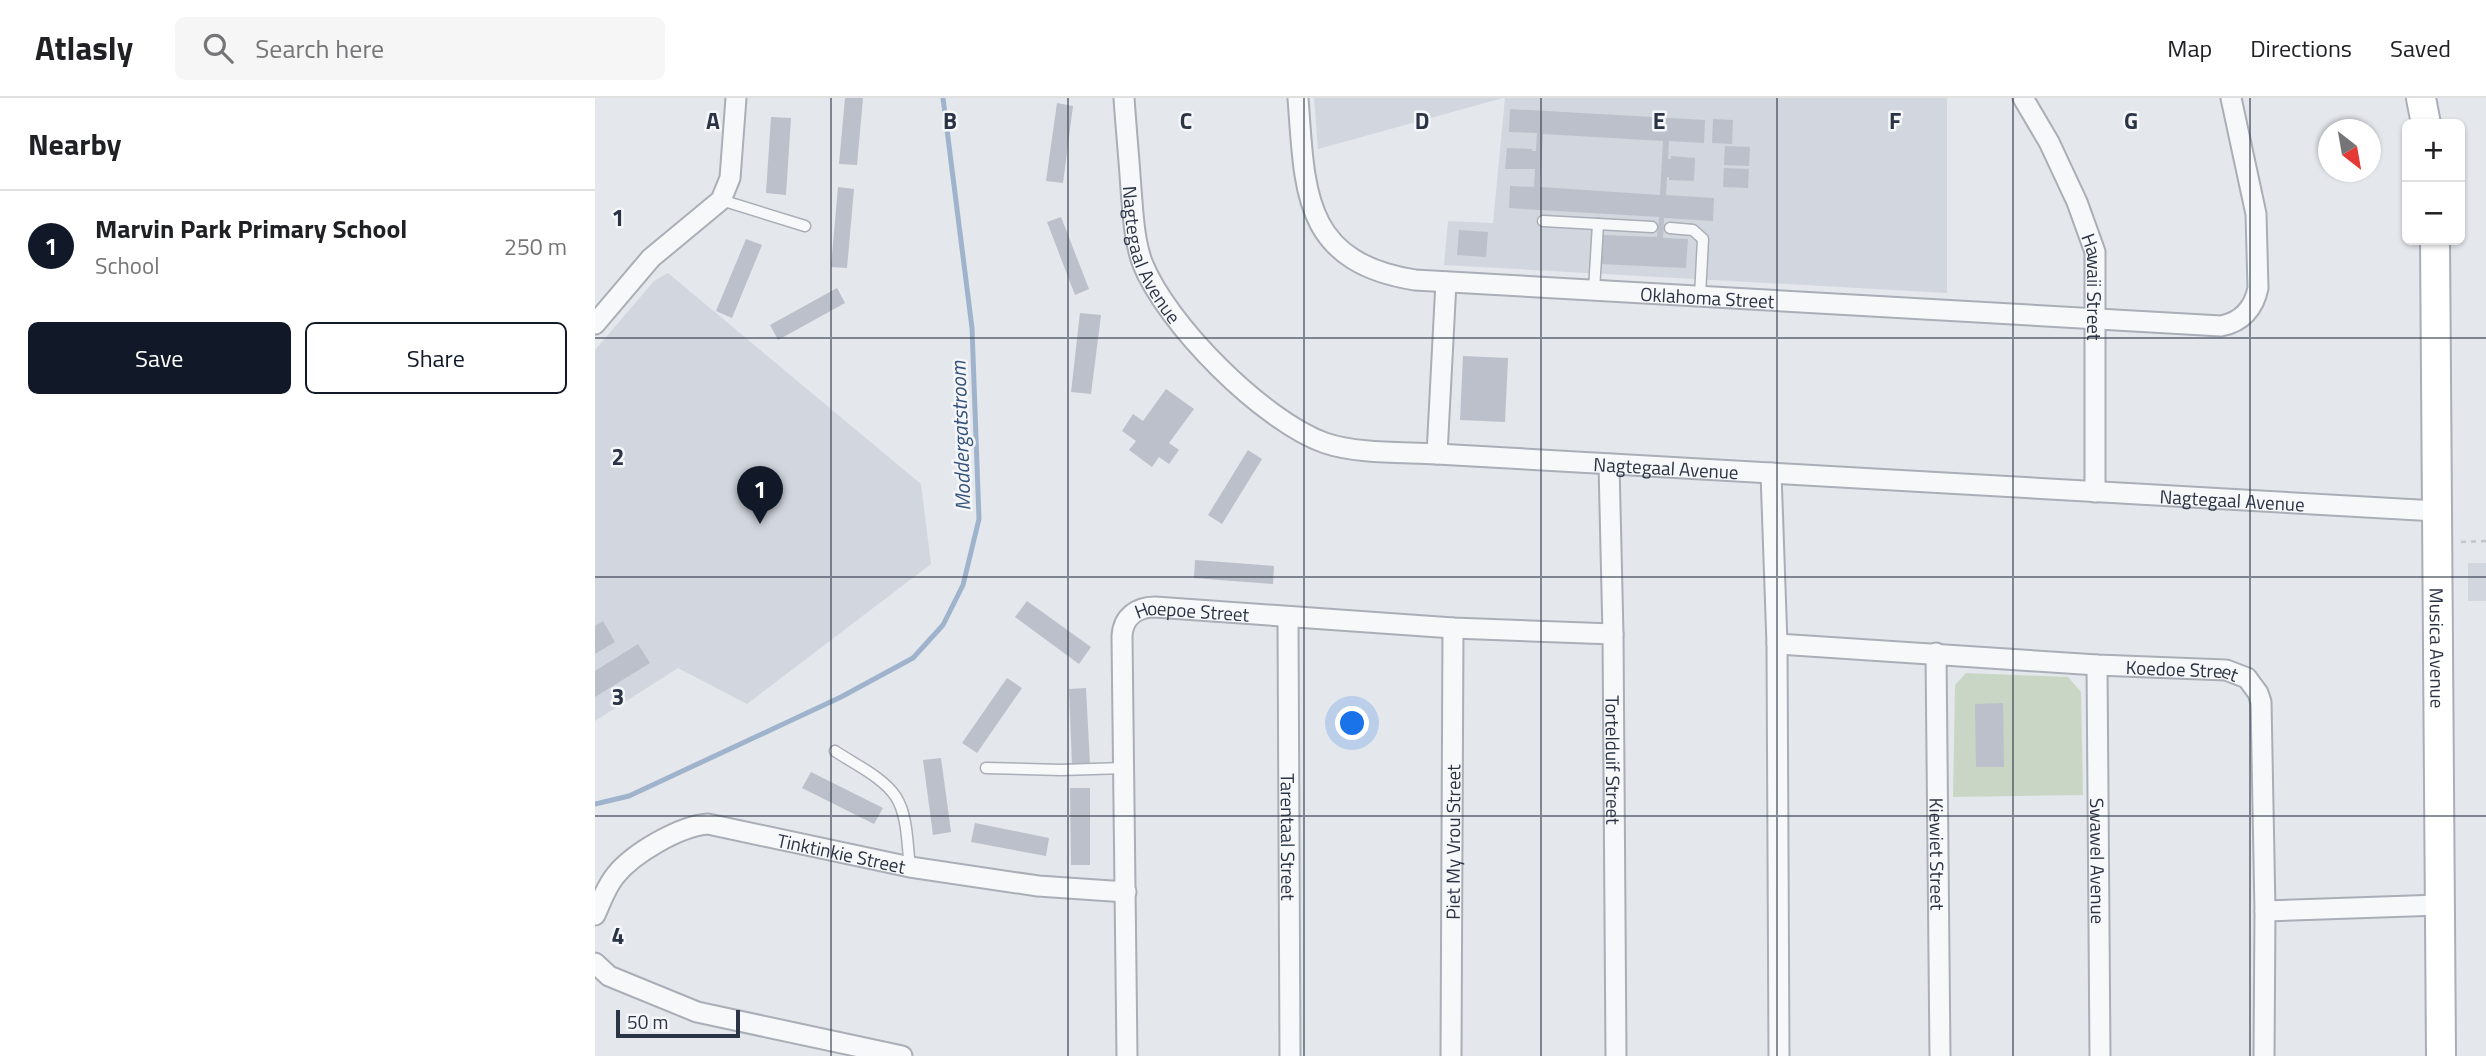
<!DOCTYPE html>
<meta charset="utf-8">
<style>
:root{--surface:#fff;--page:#f6f6f6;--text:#202124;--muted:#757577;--line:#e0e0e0;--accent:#111827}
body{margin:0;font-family:"Titillium Web",sans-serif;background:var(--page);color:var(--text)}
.controls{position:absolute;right:21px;top:21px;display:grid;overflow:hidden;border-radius:10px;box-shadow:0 2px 5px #0004}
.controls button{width:63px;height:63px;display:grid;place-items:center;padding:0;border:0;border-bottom:2px solid var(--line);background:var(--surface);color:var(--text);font:35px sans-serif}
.compass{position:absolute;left:1723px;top:21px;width:63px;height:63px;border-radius:50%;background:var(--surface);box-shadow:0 2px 5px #0004;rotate:149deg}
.scale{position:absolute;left:21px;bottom:18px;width:124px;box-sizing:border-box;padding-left:7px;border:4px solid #2b3445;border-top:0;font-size:19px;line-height:24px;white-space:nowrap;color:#2b3445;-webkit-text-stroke:5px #f4f6f9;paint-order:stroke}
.you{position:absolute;left:758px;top:626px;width:24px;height:24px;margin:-18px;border:5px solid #fff;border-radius:50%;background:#1a73e8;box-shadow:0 0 0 10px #1a73e833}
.badge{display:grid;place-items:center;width:46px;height:46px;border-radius:50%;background:var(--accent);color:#fff;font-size:23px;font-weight:700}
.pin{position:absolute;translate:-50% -58px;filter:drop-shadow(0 2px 4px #0008)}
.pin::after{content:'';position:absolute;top:37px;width:24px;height:21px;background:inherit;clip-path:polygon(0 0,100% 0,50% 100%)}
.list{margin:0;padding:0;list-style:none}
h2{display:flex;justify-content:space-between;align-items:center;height:91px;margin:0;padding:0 28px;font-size:30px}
h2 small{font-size:23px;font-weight:400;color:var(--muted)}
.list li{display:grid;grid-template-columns:46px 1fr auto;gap:21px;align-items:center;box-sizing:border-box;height:112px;padding:0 28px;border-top:2px solid var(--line)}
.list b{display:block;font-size:26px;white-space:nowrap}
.list p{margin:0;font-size:23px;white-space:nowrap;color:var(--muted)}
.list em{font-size:23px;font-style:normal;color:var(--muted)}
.actions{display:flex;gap:14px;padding:21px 28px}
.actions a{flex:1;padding:16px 0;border:2px solid var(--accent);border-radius:10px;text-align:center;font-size:24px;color:var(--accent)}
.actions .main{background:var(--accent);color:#fff}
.icon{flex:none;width:38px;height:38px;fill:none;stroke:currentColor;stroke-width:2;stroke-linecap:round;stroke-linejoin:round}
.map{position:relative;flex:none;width:1891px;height:958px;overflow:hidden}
header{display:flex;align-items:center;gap:42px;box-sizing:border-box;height:98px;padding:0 35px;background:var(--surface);border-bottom:2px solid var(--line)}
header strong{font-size:33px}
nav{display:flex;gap:38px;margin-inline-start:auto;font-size:24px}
.search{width:490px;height:63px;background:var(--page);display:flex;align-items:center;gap:18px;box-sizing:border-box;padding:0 24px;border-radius:10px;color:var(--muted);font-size:26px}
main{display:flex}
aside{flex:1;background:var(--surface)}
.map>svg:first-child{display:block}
.built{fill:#d2d6de}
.green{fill:#c9d6c5}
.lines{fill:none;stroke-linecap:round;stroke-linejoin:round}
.stream{stroke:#9fb4cc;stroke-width:5}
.building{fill:#bbc0ca;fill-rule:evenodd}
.lane-casing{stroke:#a9aeb7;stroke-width:13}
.street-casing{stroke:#a9aeb7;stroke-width:23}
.secondary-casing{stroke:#a9aeb7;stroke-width:32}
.path{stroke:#c2c5cb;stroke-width:2.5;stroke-dasharray:5 5;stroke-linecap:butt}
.lane{stroke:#f7f8fa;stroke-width:10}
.street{stroke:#f7f8fa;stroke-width:19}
.secondary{stroke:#fff;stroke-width:28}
.grid{fill:none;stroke:#2b3445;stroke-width:2;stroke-opacity:0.55}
.labels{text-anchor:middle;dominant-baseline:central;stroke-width:5;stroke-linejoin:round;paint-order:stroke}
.street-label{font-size:19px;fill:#2b3445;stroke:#f4f6f9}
.water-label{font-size:21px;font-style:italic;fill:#34527a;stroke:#f4f6f9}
.grid-label{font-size:23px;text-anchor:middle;font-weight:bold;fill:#2b3445;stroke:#f4f6f9;stroke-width:5;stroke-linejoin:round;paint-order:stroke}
</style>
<header>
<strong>Atlasly</strong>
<div class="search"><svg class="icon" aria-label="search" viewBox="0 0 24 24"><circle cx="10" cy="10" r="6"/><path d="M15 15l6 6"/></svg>Search here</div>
<nav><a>Map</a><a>Directions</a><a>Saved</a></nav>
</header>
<main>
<aside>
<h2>Nearby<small></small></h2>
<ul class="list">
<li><span class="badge">1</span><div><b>Marvin Park Primary School</b><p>School</p></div><em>250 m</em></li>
</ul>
<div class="actions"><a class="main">Save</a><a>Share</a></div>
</aside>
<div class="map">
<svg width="1891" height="958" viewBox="0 0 1891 958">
<rect width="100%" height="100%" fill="#e4e7ec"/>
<g class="built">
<polygon points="719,0 908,0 723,51"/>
<polygon points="910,0 1352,0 1352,195 849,167 853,123 898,125"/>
<polygon points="73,175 326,386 336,466 152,606 83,570 0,623 0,252 59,183"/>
<rect x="1873" y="465" width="18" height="38"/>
</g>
<polygon class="green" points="1371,575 1473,579 1486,594 1488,697 1358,699 1360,587"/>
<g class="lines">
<polyline class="stream" points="0,706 34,698 246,599 318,560 348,527 368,487 384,421 377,230 348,0"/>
</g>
<g class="building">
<polygon points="250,0 268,0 262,67 244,66"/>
<polygon points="462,5 478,8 468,85 451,83"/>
<path d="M915 11 1110 22 1109 45 1074 43 1073 61H1076V58L1100 60 1099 83 1074 82V79H1072L1071 97 1119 100 1118 123 1069 120 1068 140 1093 141 1091 170 1006 166 1008 137 1062 139 1064 119 914 110 915 88 939 89 940 71H910L912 50 937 51V53H941L942 35 914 34ZM948 36 1068 43 1065 97 945 89Z"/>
<polygon points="176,19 196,20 191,97 171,95"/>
<polygon points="1118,21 1138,22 1137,46 1117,45"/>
<polygon points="1130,48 1155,49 1154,68 1129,67"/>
<polygon points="1129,70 1154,71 1153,90 1128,89"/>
<polygon points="243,89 259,91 252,170 236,169"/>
<polygon points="466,119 494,191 480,197 452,124"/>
<polygon points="864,132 893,134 891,159 862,157"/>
<polygon points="151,141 167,147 137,220 121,213"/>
<polygon points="242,190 250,205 183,242 175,227"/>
<polygon points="485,215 506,217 496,296 476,294"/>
<polygon points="868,258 913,260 910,324 865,322"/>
<polygon points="571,291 599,311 574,345 584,352 574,366 564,359 557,369 534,352 541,343 527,333 538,316 548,323"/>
<polygon points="653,352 667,361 627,426 613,417"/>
<polygon points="600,462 679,468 678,486 599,480"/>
<polygon points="432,503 496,549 484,566 420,519"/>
<polygon points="8,523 20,544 0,556 0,528"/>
<polygon points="43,546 55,565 0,599 0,573"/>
<polygon points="412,580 427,590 382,655 367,645"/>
<polygon points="491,590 495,666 477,667 474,591"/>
<polygon points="1408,605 1409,669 1381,669 1380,606"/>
<polygon points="346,660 356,734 338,737 328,662"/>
<polygon points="216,674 288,710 279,726 207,690"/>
<polygon points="475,690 495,690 495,767 476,767"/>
<polygon points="380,725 454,740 451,758 376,744"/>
</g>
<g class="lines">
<g class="lane-casing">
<g id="lane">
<polyline points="126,102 210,128"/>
<polyline points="948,123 1057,129"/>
<polyline points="1075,130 1098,132 1108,141 1105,198"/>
<polyline points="999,192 1003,126"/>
<path d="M240 653C259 666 288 679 301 699 313 718 312 747 315 769"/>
<polyline points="391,670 466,672 529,670"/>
</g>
</g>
<g class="street-casing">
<g id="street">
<path id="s1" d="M529 0C531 30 534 60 536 91 538 115 539 141 547 164 571 226 668 323 730 345 762 356 808 354 842 356L1841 413"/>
<path id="s2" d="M703 0C710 93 707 164 820 182L1626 228C1647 224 1659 210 1663 190L1661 116 1636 0"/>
<path id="s3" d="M1428 0 1454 44 1482 104 1500 154V394"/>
<polyline points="0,226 56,160 126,102 135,80 141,0"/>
<polyline points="842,356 851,184"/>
<path id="s4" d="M1014 366 1018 536 1021 958"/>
<polyline points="1176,375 1182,546 1184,958"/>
<path id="s5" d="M693 520 695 958"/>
<path id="s6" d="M1182 546 1502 567 1631 572 1652 580 1663 595 1666 604 1670 813 1669 958"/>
<path id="s7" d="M1341 555 1345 958"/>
<path id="s8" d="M1502 567 1505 958"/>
<polyline points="1670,813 1845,807"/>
<path id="s9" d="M0 817C6 804 11 789 20 778 38 755 85 728 113 726L315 769 443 788 531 794"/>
<polyline points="0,865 14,878 102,914 307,958"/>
<path id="s10" d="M532 958 527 538C528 519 542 509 560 509L858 530 1018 536"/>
<path id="s11" d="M856 958 858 530"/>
</g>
</g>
<g class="secondary-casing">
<g id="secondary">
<polyline points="1826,0 1831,26"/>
<path id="s12" d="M1840 142 1846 958"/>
</g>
</g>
<polyline class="path" points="1866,444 1891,443"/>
<use href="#lane" class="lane"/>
<use href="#street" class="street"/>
<use href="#secondary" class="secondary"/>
</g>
<path class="grid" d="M236 0V958M473 0V958M709 0V958M946 0V958M1182 0V958M1418 0V958M1655 0V958M0 240H1891M0 479H1891M0 718H1891"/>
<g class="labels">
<g class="street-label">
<text stroke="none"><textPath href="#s1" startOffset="161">Nagtegaal Avenue</textPath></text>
<text stroke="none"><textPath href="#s3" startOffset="205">Hawaii Street</textPath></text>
<text stroke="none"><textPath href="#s2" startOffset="536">Oklahoma Street</textPath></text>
<text stroke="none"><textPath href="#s1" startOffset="770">Nagtegaal Avenue</textPath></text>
<text stroke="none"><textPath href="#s1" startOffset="1337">Nagtegaal Avenue</textPath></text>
<text stroke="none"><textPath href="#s10" startOffset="506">Hoepoe Street</textPath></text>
<text stroke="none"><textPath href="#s12" startOffset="408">Musica Avenue</textPath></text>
<text stroke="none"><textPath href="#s6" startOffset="406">Koedoe Street</textPath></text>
<text stroke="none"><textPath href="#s4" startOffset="296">Tortelduif Street</textPath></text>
<text stroke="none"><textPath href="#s5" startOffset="219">Tarentaal Street</textPath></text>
<text stroke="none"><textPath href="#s11" startOffset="214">Piet My Vrou Street</textPath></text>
<text stroke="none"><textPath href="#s9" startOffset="289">Tinktinkie Street</textPath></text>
<text stroke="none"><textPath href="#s7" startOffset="201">Kiewiet Street</textPath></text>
<text stroke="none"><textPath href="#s8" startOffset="196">Swawel Avenue</textPath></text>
</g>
<g class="water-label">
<text transform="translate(365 338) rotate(-92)">Moddergatstroom</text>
</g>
</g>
<g class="grid-label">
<text x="118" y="31">A</text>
<text x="355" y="31">B</text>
<text x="591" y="31">C</text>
<text x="827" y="31">D</text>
<text x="1064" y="31">E</text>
<text x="1300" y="31">F</text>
<text x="1536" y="31">G</text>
<text x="23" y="128">1</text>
<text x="23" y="367">2</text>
<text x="23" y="607">3</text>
<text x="23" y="846">4</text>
</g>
</svg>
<div class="controls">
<button>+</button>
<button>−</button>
</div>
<svg class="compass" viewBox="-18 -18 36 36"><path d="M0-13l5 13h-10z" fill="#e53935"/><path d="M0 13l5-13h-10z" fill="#757577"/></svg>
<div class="scale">50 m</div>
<div class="you"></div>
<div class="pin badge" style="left:165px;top:426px">1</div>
</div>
</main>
